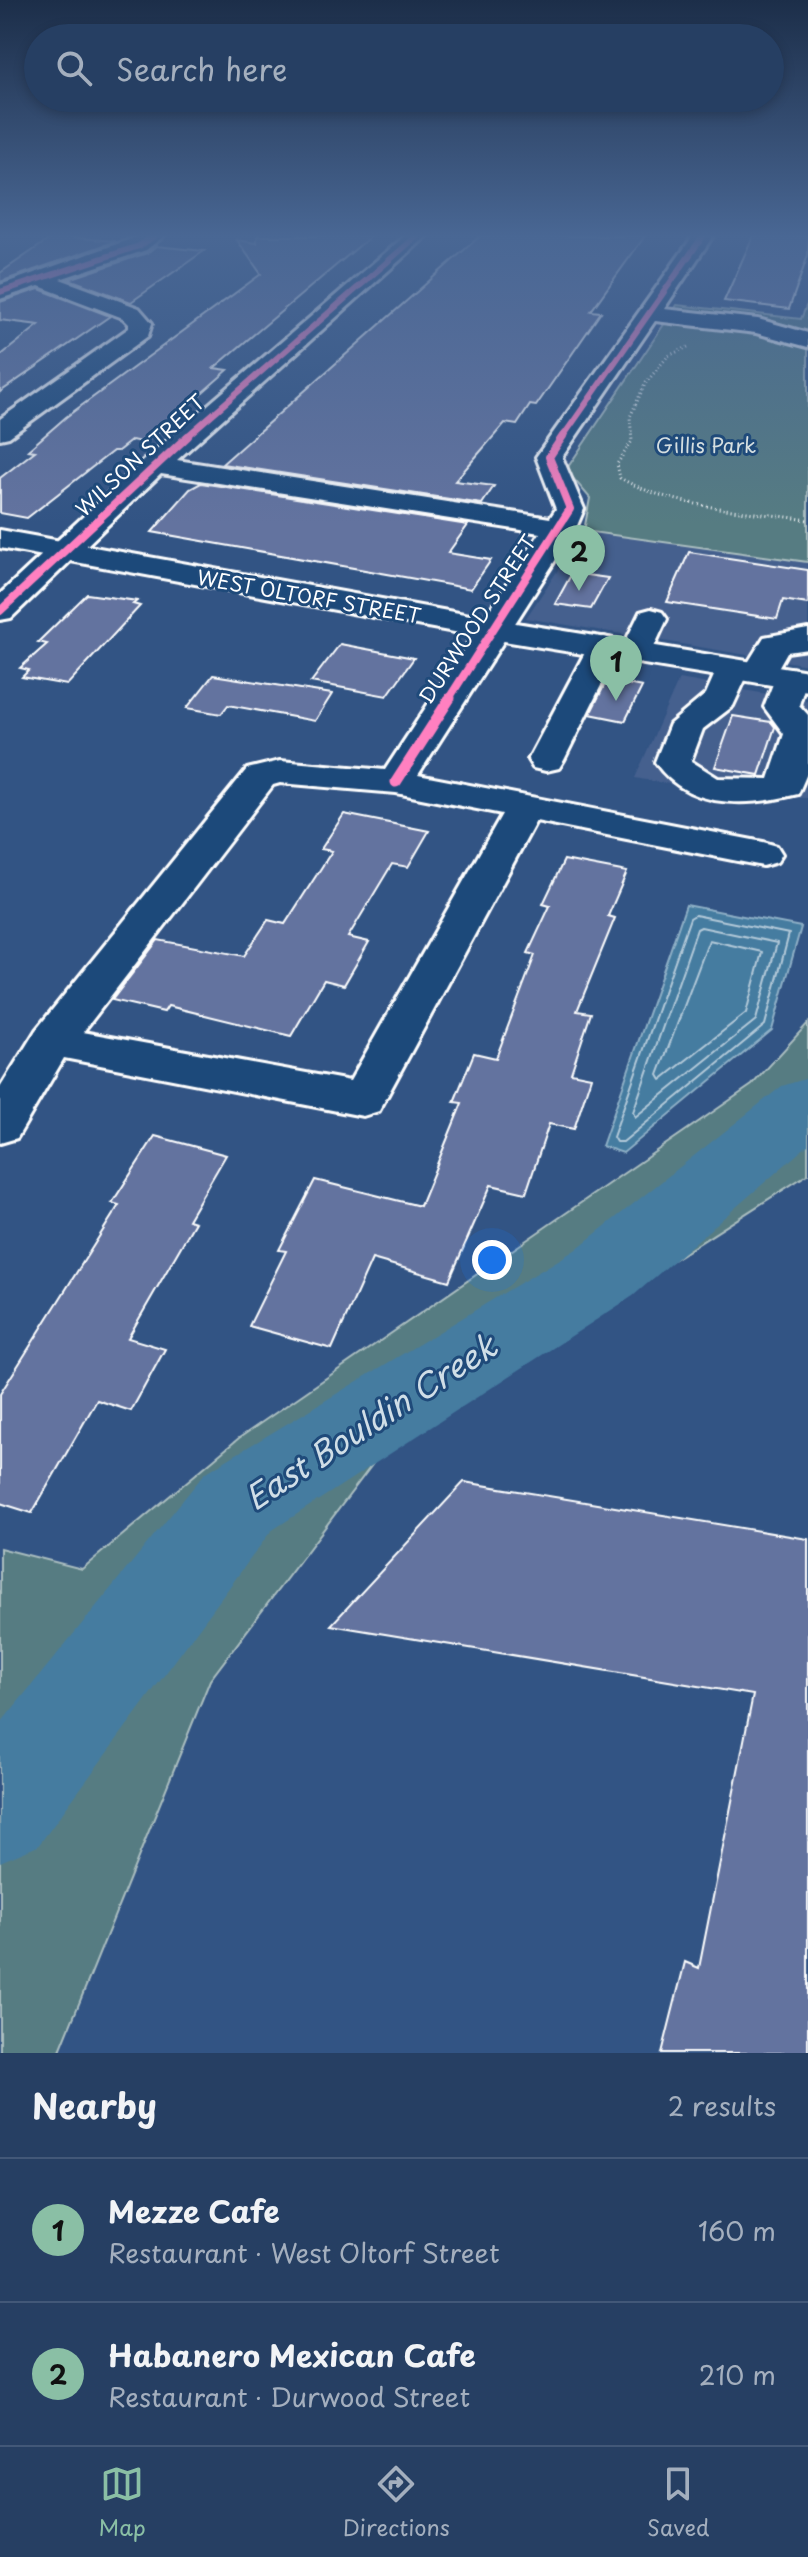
<!DOCTYPE html>
<meta charset="utf-8">
<style>
:root{--surface:#263f63;--page:#2e4669;--text:#f1f3f6;--muted:#a4afbe;--line:#425878;--accent:#8abfa5}
body{margin:0;font-family:"Playpen Sans",sans-serif;background:var(--page);color:var(--text)}
.you{position:absolute;left:492px;top:1260px;width:28px;height:28px;margin:-20px;border:6px solid #fff;border-radius:50%;background:#1a73e8;box-shadow:0 0 0 12px #1a73e833}
.badge{display:grid;place-items:center;width:52px;height:52px;border-radius:50%;background:var(--accent);color:#111;font-size:26px;font-weight:700}
.pin{position:absolute;translate:-50% -66px;filter:drop-shadow(0 2px 4px #0008)}
.pin::after{content:'';position:absolute;top:42px;width:28px;height:24px;background:inherit;clip-path:polygon(0 0,100% 0,50% 100%)}
.list{margin:0;padding:0;list-style:none}
h2{display:flex;justify-content:space-between;align-items:center;height:104px;margin:0;padding:0 32px;font-size:34px}
h2 small{font-size:26px;font-weight:400;color:var(--muted)}
.list li{display:grid;grid-template-columns:52px 1fr auto;gap:24px;align-items:center;box-sizing:border-box;height:144px;padding:0 32px;border-top:2px solid var(--line)}
.list b{display:block;font-size:30px;white-space:nowrap}
.list p{margin:0;font-size:26px;white-space:nowrap;color:var(--muted)}
.list em{font-size:26px;font-style:normal;color:var(--muted)}
.icon{flex:none;width:44px;height:44px;fill:none;stroke:currentColor;stroke-width:2;stroke-linecap:round;stroke-linejoin:round}
.map{position:relative;flex:none;width:808px;height:2053px;overflow:hidden}
.search{position:absolute;background:var(--surface);box-shadow:0 4px 12px #0003;left:24px;right:24px;top:24px;height:88px;display:flex;align-items:center;gap:20px;box-sizing:border-box;padding:0 28px;border-radius:44px;color:var(--muted);font-size:30px}
.sheet{height:392px;background:var(--surface)}
nav{display:flex;justify-content:space-around;align-items:center;box-sizing:border-box;height:112px;border-top:2px solid var(--line);background:var(--surface);font-size:22px;color:var(--muted)}
nav a{display:grid;justify-items:center;gap:4px}
nav .on{color:var(--accent)}
.map>svg:first-child{display:block}
.built{fill:#45608e}
.green{fill:#577c82;stroke:#abbec0;stroke-width:2}
.water{fill:#447ba0;stroke:#8fb0c6;stroke-width:2}
.lines{fill:none;stroke-linecap:round;stroke-linejoin:round}
.shore{stroke:#b4cad9;stroke-width:2}
.river{fill:#447ba0;fill-rule:evenodd}
.building{fill:#63739f;stroke:#fff;stroke-width:2}
.minor-casing{stroke:#fff;stroke-width:6}
.major-casing{stroke:#fff;stroke-width:6}
.path{stroke:#fff;stroke-width:3;stroke-dasharray:1 3;stroke-linecap:butt}
.minor{fill:#1f4a7a;fill-rule:evenodd}
.major{fill:#1f4a7a;fill-rule:evenodd}
.cycleway-far2-casing{stroke:#1f4a7a;stroke-width:9}
.cycleway-far1-casing{stroke:#1f4a7a;stroke-width:11}
.cycleway-casing{stroke:#1f4a7a;stroke-width:15}
.cycleway-far2{stroke:#ff80c0;stroke-width:6}
.cycleway-far1{stroke:#ff80c0;stroke-width:8}
.cycleway{stroke:#ff80c0;stroke-width:11}
.labels{text-anchor:middle;dominant-baseline:central;stroke-width:6;stroke-linejoin:round;paint-order:stroke}
.far-park-label{font-size:20px;fill:#d5dee0;stroke:#1f4a7a}
.far-street-label{font-size:20px;fill:#fff;stroke:#1f4a7a}
.near-water-label{font-size:32px;font-style:italic;fill:#d0dee7;stroke:#1f4a7a}
</style>
<div class="map">
<svg width="808" height="2053" viewBox="0 0 808 2053">
<rect width="100%" height="100%" fill="#325484"/>
<filter id="ink" filterUnits="userSpaceOnUse"><feTurbulence type="fractalNoise" baseFrequency=".0125" numOctaves="2"/><feDisplacementMap in="SourceGraphic" scale="16" xChannelSelector="R" yChannelSelector="G"/><feConvolveMatrix kernelMatrix="1 2 1 2 8 2 1 2 1" color-interpolation-filters="sRGB"/></filter>
<g filter="url(#ink)">
<g class="built">
<polygon points="584,531 808,562 808,665 526,618"/>
<polygon points="679,679 808,701 808,798 744,797 635,778"/>
</g>
<g class="green">
<polygon points="808,302 808,562 584,531 590,498 566,470 677,305 801,319"/>
<polygon points="808,1023 808,1174 458,1397 375,1461 210,1680 59,2053 0,2053 0,1548 82,1569 239,1438 752,1085"/>
</g>
<polygon class="water" points="686,905 801,927 772,1030 623,1153 602,1146"/>
<g class="lines">
<g class="shore">
<polygon points="695,915 789,934 765,1025 623,1142 616,1142 613,1137 690,918"/>
<polygon points="701,927 777,943 756,1020 635,1117 633,1112 697,929"/>
<polygon points="709,940 762,952 746,1013 661,1080 658,1075"/>
</g>
<polygon class="river" points="808,1078 808,1145 633,1296 271,1531 38,1846 0,1862 0,1724 205,1473 575,1250 782,1086"/>
</g>
<g class="building">
<polygon points="54,236 116,241 0,282 0,273"/>
<polygon points="257,236 371,236 214,368 228,370 145,443 132,440 118,451 113,451 27,518 0,513 0,478 35,451 28,450 66,417 261,274 237,240 257,243"/>
<polygon points="480,236 645,236 591,311 601,312 536,406 530,405 517,425 505,423 455,481 494,486 482,504 222,464"/>
<polygon points="753,236 808,236 808,255 789,309 724,301"/>
<polygon points="156,246 204,251 131,302 69,279 147,253"/>
<polygon points="39,289 110,316 0,392 0,356 39,325 0,320 0,302"/>
<polygon points="201,483 468,525 448,553 491,560 471,589 152,532 190,489"/>
<polygon points="689,552 808,570 808,604 783,600 777,619 667,602"/>
<polygon points="572,573 608,578 591,609 555,604"/>
<polygon points="87,594 137,601 133,604 140,606 67,685 22,677 29,670 20,668 47,644 38,642"/>
<polygon points="340,644 414,658 387,696 311,682"/>
<polygon points="213,675 226,677 332,694 315,721 228,705 221,714 187,708"/>
<polygon points="607,680 642,687 625,721 590,714"/>
<polygon points="733,716 771,722 775,727 759,775 715,767"/>
<polygon points="344,814 429,831 408,867 392,864 348,937 369,942 344,985 324,980 291,1036 168,1006 164,1012 112,1000 158,940 244,956 268,920 285,924 332,851 321,849"/>
<polygon points="564,860 627,872 608,916 615,918 577,1011 591,1013 571,1073 591,1077 574,1129 549,1124 526,1193 491,1185 449,1281 372,1259 332,1349 249,1326 286,1251 279,1250 315,1180 420,1206 462,1103 454,1102 474,1053 496,1058 535,955 528,953 550,906 543,904"/>
<polygon points="155,1136 226,1155 188,1220 195,1222 128,1338 165,1349 131,1411 97,1400 32,1513 0,1503 0,1394 119,1205 112,1203"/>
<polygon points="464,1482 808,1539 808,2053 662,2053 685,1962 699,1968 753,1695 331,1625"/>
</g>
<g class="lines">
<g class="minor-casing">
<g id="minor">
<polygon points="140,236 164,236 146,250 60,279 139,308 152,323 148,336 9,437 0,439 0,419 129,328 129,324 123,318 39,286 0,299 0,285"/>
<path d="M405 236H427L177 460 550 518 556 509 536 457 693 236H713L664 309 758 319 808 333V347L756 333 655 321 562 457 584 509 576 528 418 775 763 842 777 846 782 854 777 862 763 866 536 821 379 1111 363 1116 64 1058 17 1138 0 1143V1088L36 1030 247 769 280 761 385 770 540 533 161 474 11 618 0 620V594L145 459ZM280 783 396 793 502 814 350 1081 83 1032 273 785Z"/>
<polygon points="651,609 662,612 667,619 648,660 636,663 624,660 620,653 640,612"/>
<path d="M808 629V649L787 652 771 680 759 683 746 678 733 706 703 729 691 761 718 778 769 779 784 734 764 707 778 671 790 668 802 671 807 678 799 705 808 715V771L798 794C747 807 688 810 655 762L670 724 706 694 720 662 732 659 746 666 764 637Z"/>
<polygon points="604,637 616,640 620,647 564,760 559,768 546,771 533,768 528,760 588,647 592,640"/>
</g>
</g>
<g class="major-casing">
<polygon id="major" points="0,530 492,619 808,671 808,691 492,639 0,548"/>
</g>
<path class="path" d="M688 347 668 356 645 384 630 417 632 441 617 464 620 478C676 509 745 510 808 520"/>
<use href="#minor" class="minor"/>
<use href="#major" class="major"/>
<g class="cycleway-far2-casing">
<g id="cycleway-far2">
<polyline points="0,292 139,246 154,236"/>
<polyline points="185,438 417,236"/>
<polyline points="562,438 703,236"/>
</g>
</g>
<g class="cycleway-far1-casing">
<g id="cycleway-far1">
<polyline points="0,611 188,436"/>
<polyline points="448,700 570,509 549,457 563,436"/>
</g>
</g>
<g class="cycleway-casing">
<polyline id="cycleway" points="396,782 450,698"/>
</g>
<use href="#cycleway-far2" class="cycleway-far2"/>
<use href="#cycleway-far1" class="cycleway-far1"/>
<use href="#cycleway" class="cycleway"/>
</g>
</g>
<linearGradient id="sky" x2="0" y2="1"><stop stop-color="#1c2e49"/><stop offset="0.45" stop-color="#496794"/><stop offset="1" stop-color="#496794" stop-opacity="0"/></linearGradient>
<rect width="808" height="524" fill="url(#sky)"/>
<g class="labels">
<g class="far-park-label">
<text x="706" y="445">Gillis Park</text>
</g>
<g class="far-street-label">
<text transform="translate(140 455) rotate(-43)">WILSON STREET</text>
<text transform="translate(309 596) rotate(10)">WEST OLTORF STREET</text>
<text transform="translate(477 619) rotate(-57)">DURWOOD STREET</text>
</g>
<g class="near-water-label">
<text transform="translate(370 1421) rotate(-33)">East Bouldin Creek</text>
</g>
</g>
</svg>
<div class="you"></div>
<div class="pin badge" style="left:616px;top:701px">1</div>
<div class="pin badge" style="left:579px;top:591px">2</div>
<div class="search"><svg class="icon" aria-label="search" viewBox="0 0 24 24"><circle cx="10" cy="10" r="6"/><path d="M15 15l6 6"/></svg>Search here</div>
</div>
<section class="sheet">
<h2>Nearby<small>2 results</small></h2>
<ul class="list">
<li><span class="badge">1</span><div><b>Mezze Cafe</b><p>Restaurant · West Oltorf Street</p></div><em>160 m</em></li>
<li><span class="badge">2</span><div><b>Habanero Mexican Cafe</b><p>Restaurant · Durwood Street</p></div><em>210 m</em></li>
</ul>
</section>
<nav>
<a class="on"><svg class="icon" aria-label="map" viewBox="0 0 24 24"><path d="M3 6l6-2 6 2 6-2v14l-6 2-6-2-6 2zM9 4v14M15 6v14"/></svg>Map</a>
<a><svg class="icon" aria-label="directions" viewBox="0 0 24 24"><path d="M12 3l9 9-9 9-9-9zM9 14v-3h6M13 9l2 2-2 2"/></svg>Directions</a>
<a><svg class="icon" aria-label="saved" viewBox="0 0 24 24"><path d="M7 4h10v16l-5-4-5 4z"/></svg>Saved</a>
</nav>
